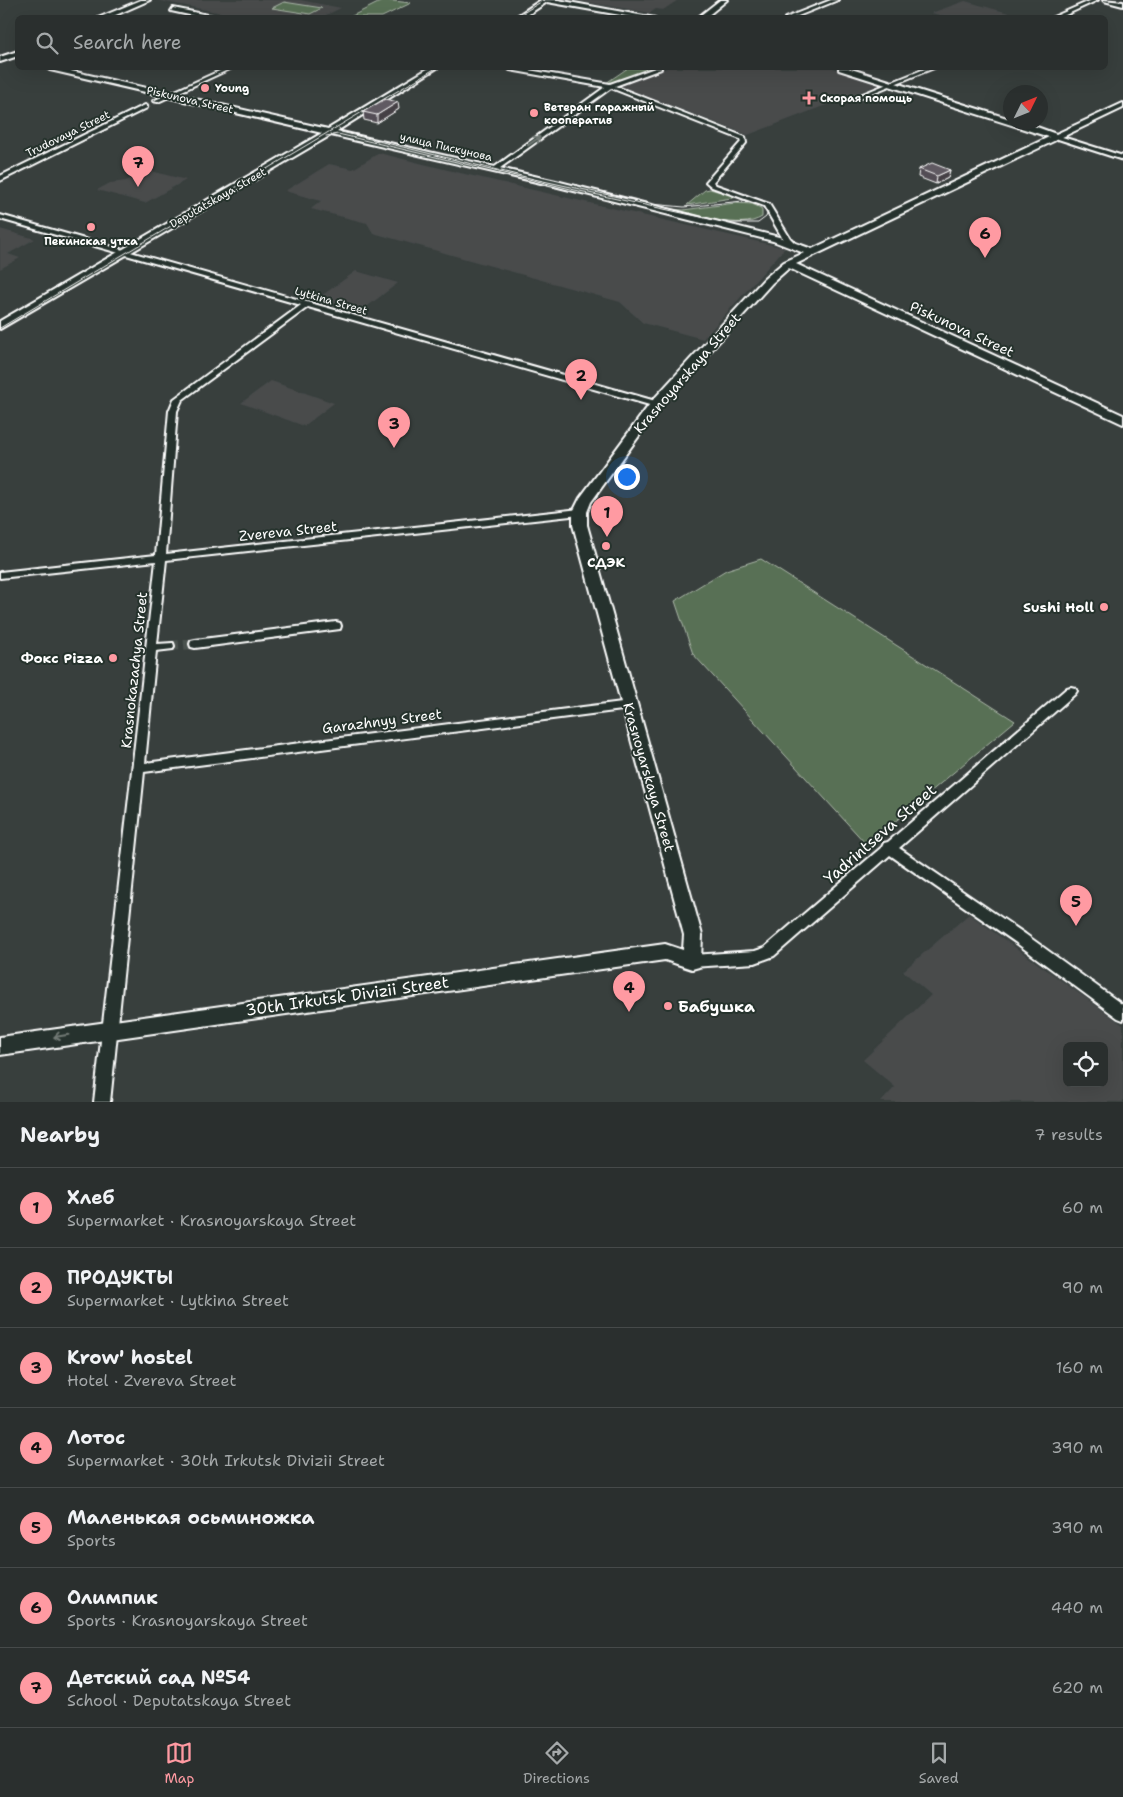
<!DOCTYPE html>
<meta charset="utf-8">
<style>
:root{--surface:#2a2f2e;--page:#323736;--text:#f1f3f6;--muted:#a5a9aa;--line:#464a4a;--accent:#ff9aa2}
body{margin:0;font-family:"Shantell Sans",sans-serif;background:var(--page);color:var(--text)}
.controls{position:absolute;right:15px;bottom:15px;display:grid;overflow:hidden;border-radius:8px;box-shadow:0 5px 20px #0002}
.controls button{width:45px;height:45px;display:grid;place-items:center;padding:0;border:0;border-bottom:1px solid var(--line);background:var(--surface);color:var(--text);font:25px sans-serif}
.compass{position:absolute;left:1003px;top:85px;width:45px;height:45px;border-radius:50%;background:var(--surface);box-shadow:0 5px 20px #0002;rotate:47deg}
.you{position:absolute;left:626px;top:476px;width:18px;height:18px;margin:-12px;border:4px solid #fff;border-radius:50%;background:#1a73e8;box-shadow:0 0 0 8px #1a73e833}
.badge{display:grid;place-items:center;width:32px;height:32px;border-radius:50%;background:var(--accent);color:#111;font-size:16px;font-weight:700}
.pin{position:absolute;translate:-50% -41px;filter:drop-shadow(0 1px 2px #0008)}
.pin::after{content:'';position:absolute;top:26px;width:18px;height:15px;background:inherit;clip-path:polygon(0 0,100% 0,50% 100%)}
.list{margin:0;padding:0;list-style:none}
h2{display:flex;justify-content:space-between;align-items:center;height:65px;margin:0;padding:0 20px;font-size:21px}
h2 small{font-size:16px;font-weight:400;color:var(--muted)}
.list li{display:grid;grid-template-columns:32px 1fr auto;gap:15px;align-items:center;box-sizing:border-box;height:80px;padding:0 20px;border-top:1px solid var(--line)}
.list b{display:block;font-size:19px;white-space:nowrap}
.list p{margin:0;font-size:16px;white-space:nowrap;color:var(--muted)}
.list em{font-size:16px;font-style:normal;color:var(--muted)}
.icon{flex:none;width:28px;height:28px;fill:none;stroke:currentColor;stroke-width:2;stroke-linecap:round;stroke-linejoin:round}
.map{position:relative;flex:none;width:1123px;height:1102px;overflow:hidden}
.search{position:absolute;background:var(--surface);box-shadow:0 5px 20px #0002;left:15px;right:15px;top:15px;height:55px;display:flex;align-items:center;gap:12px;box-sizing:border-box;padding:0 18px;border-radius:8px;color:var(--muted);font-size:19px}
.sheet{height:625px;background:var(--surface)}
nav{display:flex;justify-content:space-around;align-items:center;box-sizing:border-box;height:70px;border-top:1px solid var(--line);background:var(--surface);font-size:14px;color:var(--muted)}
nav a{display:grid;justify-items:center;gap:2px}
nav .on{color:var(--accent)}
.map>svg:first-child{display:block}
.built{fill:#484b4c;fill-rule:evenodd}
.green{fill:#597055;stroke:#acb8aa}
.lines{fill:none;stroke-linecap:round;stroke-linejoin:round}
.street-tunnel-far1{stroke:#4c5250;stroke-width:5.5;stroke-dasharray:5.5 3;stroke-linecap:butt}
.street-tunnel{stroke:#4c5250;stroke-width:10;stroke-dasharray:10 5;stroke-linecap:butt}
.street-casing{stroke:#fff;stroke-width:4}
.secondary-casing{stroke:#fff;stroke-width:4}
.street{fill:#26332d;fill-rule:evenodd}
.secondary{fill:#26332d;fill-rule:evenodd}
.tram{stroke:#fff;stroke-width:1}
.wall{fill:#534d54;stroke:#fff}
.shaded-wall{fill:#443f45;stroke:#fff}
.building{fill:#615a62;stroke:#fff}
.oneway{stroke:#727a76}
.poi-dot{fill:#ff9aa2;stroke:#26332d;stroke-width:2}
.labels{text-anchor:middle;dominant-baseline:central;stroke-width:4;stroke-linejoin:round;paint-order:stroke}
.far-poi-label{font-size:11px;font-weight:bold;fill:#fff;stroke:#26332d;text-anchor:start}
.far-street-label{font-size:11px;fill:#fff;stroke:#26332d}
.street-label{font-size:14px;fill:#fff;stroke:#26332d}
.poi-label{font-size:14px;font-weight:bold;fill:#fff;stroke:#26332d;text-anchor:end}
.near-street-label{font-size:16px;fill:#fff;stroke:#26332d}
.near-poi-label{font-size:16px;font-weight:bold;fill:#fff;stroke:#26332d;text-anchor:start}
</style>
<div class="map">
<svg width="1123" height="1102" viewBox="0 0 1123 1102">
<rect width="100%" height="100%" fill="#383f3d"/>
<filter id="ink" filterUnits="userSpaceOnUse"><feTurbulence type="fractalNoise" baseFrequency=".02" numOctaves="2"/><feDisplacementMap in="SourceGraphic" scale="10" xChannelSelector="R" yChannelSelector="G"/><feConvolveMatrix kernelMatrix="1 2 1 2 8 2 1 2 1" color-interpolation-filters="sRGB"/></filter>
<g filter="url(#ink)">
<g class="built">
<polygon points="156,0 300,0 341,8 322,17 265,18 236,16"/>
<polygon points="573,0 678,0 663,10 656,9 650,13"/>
<polygon points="965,1 1023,17 947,17 931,13"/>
<polygon points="667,68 833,68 883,83 748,135 620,86"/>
<polygon points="379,153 456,172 785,248 703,339 643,323 620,302 373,233 367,223 311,209 321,201 285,191 329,164 353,169"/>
<polygon points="147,170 186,180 145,203 97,190 110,183 126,181"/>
<polygon points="0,229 35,239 8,254 20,258 0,269"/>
<polygon points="356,271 398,283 360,312 317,299"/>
<polygon points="271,381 334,403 304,426 241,403"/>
<path d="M969 914 1123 1025V1102H881L895 1087 863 1060 931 995 903 971ZM1067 1046H1104V1083H1067Z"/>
</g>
<g class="green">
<polygon points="384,0 411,3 382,17 350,17"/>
<polygon points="284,2 322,8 310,14 272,8"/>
<polygon points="628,68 653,68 612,84 606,83"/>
<polygon points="710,189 738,197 687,205 705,190"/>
<path d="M735 203 752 204 761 208 762 211V217C740 231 696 214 672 209L683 210Z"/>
<polygon points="761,559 1015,721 867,845 693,654 675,601 726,570"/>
</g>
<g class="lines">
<polyline class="street-tunnel-far1" points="145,107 156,101"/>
<polyline class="street-tunnel" points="169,646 195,644"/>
<g class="street-casing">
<g id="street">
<polygon points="831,0 838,0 793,18 785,18"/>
<polygon points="1092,0 1098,0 1059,18 1051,18"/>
<polygon points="173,8 213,16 215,18 203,18 171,11"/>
<polygon points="226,68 232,68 158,102 153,101"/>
<polygon points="508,68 517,68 610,84 655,68 661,68 661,69 615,86 745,137 746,143 713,182 716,185 769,204 790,238 797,245 790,247 783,239 764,206 712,187 706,182 741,142 740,139 611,88 496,171 492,171 492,169 605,87 510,70"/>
<polygon points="927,68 934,68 855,100 850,99"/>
<polygon points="145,105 147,106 147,108 0,181 0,176"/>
<polygon points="1055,136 1059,136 1123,156 1123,160 1055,138"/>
<polygon points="0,215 659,402 660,404 659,406 653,406 308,307 182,400 177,411 166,554 580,509 585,512 580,515 166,560 157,644 173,643 174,646 173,649 156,651 145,763 630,701 634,702 636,705 634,708 630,709 144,772 110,1102 94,1102 156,561 0,578 0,572 156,555 169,411 174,399 301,305 0,219"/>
<polygon points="336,622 340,623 341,626 340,629 195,648 191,647 190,644 191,641 195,640"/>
<polygon points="1071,687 1075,688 1077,691 1075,694 899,848 1025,934 1123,1005 1123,1020 1118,1018 1015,942 890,855 774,956 755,963 692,967 687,965 685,961 687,957 692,955 755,951 764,948 882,847 884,843 888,842 1067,688"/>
</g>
</g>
<g class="secondary-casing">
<g id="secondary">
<polygon points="141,0 150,0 109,18 98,18"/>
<polygon points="541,0 558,0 655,18 637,18 547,2 523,18 514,18"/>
<polygon points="720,0 727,0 705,18 697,18"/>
<polygon points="1103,0 1123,2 1123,6 1104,1"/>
<polygon points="18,51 18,56 0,62 0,57"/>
<polygon points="47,68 58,68 328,129 429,68 437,68 337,131 556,181 779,237 812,249 1049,137 839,70 839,68 848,68 1010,119 1010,122 1023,122 1056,134 1123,103 1123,108 796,264 1123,415 1123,424 789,268 772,283 660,407 591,502 587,512 587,525 702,935 701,961 699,967 692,969 665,960 0,1055 0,1037 665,944 683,950 684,935 573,525 573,512 580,498 652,401 764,279 784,262 804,253 773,241 554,186 331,135 0,329 0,321 322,133 50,70"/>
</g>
</g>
<use href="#street" class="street"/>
<use href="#secondary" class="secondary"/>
<g class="tram">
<polyline points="515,18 544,0"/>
<polyline points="326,136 338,134 575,190 729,223 758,223 766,217 768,212 762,206 743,201 684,207 651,204 534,179 341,132 339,128"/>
<polyline points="0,328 436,68"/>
</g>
</g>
<g class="wall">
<polygon points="399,109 377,123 364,120 363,112"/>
<polygon points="919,169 950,170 948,178 936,184 918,177"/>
</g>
<g class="shaded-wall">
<polygon points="398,102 399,109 377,123 377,115"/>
<polygon points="950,170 948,178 936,184 937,176"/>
</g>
<g class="building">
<polygon points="385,99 398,102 377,115 363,112"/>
<polygon points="932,163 950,170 937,176 919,169"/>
</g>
<defs><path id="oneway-shaft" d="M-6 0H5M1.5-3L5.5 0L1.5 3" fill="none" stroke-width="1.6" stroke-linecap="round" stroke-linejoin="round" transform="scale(1.25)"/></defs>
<g class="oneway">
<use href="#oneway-shaft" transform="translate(534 141) rotate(-36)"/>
<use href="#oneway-shaft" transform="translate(61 1036) rotate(171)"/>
</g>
</g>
<g class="poi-dot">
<circle cx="205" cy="88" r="5"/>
<path d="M806.5 90.5h5v5h5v5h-5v5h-5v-5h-5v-5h5z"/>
<circle cx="534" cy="113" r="5"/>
<circle cx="91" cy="227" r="5"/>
<circle cx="606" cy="546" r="5"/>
<circle cx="1104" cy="607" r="5"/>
<circle cx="113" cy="658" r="5"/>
<circle cx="668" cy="1006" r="5"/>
</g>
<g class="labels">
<g class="far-poi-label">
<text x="215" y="88">Young</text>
<text x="820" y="98">Скорая помощь</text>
<text x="544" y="107">Ветеран гаражный<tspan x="544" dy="13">кооператив</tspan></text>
<text x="91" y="241" text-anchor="middle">Пекинская утка</text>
</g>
<g class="far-street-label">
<text transform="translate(190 100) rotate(13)">Piskunova Street</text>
<text transform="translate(68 134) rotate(-26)">Trudovaya Street</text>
<text transform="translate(446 147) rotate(13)">улица Пискунова</text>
<text transform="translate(218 198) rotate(-30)">Deputatskaya Street</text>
<text transform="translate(331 301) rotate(16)">Lytkina Street</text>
</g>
<g class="street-label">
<text transform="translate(962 329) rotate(25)">Piskunova Street</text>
<text transform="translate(687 373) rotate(-49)">Krasnoyarskaya Street</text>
<text transform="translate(288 531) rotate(-6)">Zvereva Street</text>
<text transform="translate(134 670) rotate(-84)">Krasnokazachya Street</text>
<text transform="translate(382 721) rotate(-7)">Garazhnyy Street</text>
<text transform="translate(649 777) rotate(74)">Krasnoyarskaya Street</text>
</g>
<g class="poi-label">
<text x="606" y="562" text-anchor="middle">СДЭК</text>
<text x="1094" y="607">Sushi Holl</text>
<text x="103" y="658">Фокс Pizza</text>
</g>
<g class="near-street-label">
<text transform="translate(880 834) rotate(-41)">Yadrintseva Street</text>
<text transform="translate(347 996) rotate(-8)">30th Irkutsk Divizii Street</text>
</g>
<g class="near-poi-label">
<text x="678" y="1006">Бабушка</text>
</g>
</g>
</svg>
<div class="controls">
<button><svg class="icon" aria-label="locate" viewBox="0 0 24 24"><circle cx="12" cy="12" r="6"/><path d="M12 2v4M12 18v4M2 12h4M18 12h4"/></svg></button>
</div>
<svg class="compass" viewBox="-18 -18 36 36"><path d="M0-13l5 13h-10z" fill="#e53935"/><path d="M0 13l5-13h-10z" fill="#a5a9aa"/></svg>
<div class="you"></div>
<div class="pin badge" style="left:607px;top:537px">1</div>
<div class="pin badge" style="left:581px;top:400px">2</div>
<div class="pin badge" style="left:394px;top:448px">3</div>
<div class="pin badge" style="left:629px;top:1012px">4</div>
<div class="pin badge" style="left:1076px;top:926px">5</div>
<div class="pin badge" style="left:985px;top:258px">6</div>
<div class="pin badge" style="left:138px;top:187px">7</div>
<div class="search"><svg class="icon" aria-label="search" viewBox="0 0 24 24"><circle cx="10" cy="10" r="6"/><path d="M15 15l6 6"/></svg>Search here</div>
</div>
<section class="sheet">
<h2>Nearby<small>7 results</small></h2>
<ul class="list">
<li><span class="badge">1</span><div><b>Хлеб</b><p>Supermarket · Krasnoyarskaya Street</p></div><em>60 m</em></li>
<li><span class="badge">2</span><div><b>ПРОДУКТЫ</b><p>Supermarket · Lytkina Street</p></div><em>90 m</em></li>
<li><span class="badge">3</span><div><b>Krow' hostel</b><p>Hotel · Zvereva Street</p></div><em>160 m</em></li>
<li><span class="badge">4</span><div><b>Лотос</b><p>Supermarket · 30th Irkutsk Divizii Street</p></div><em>390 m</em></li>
<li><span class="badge">5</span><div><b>Маленькая осьминожка</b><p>Sports</p></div><em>390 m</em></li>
<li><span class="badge">6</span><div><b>Олимпик</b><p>Sports · Krasnoyarskaya Street</p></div><em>440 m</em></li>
<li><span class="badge">7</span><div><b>Детский сад №54</b><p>School · Deputatskaya Street</p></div><em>620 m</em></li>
</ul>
</section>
<nav>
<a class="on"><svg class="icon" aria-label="map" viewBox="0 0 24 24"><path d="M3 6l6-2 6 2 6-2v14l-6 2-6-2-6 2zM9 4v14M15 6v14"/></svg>Map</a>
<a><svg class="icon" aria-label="directions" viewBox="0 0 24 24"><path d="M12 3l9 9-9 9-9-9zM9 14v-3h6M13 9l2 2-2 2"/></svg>Directions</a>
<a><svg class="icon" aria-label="saved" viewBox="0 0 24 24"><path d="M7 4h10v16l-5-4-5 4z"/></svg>Saved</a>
</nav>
